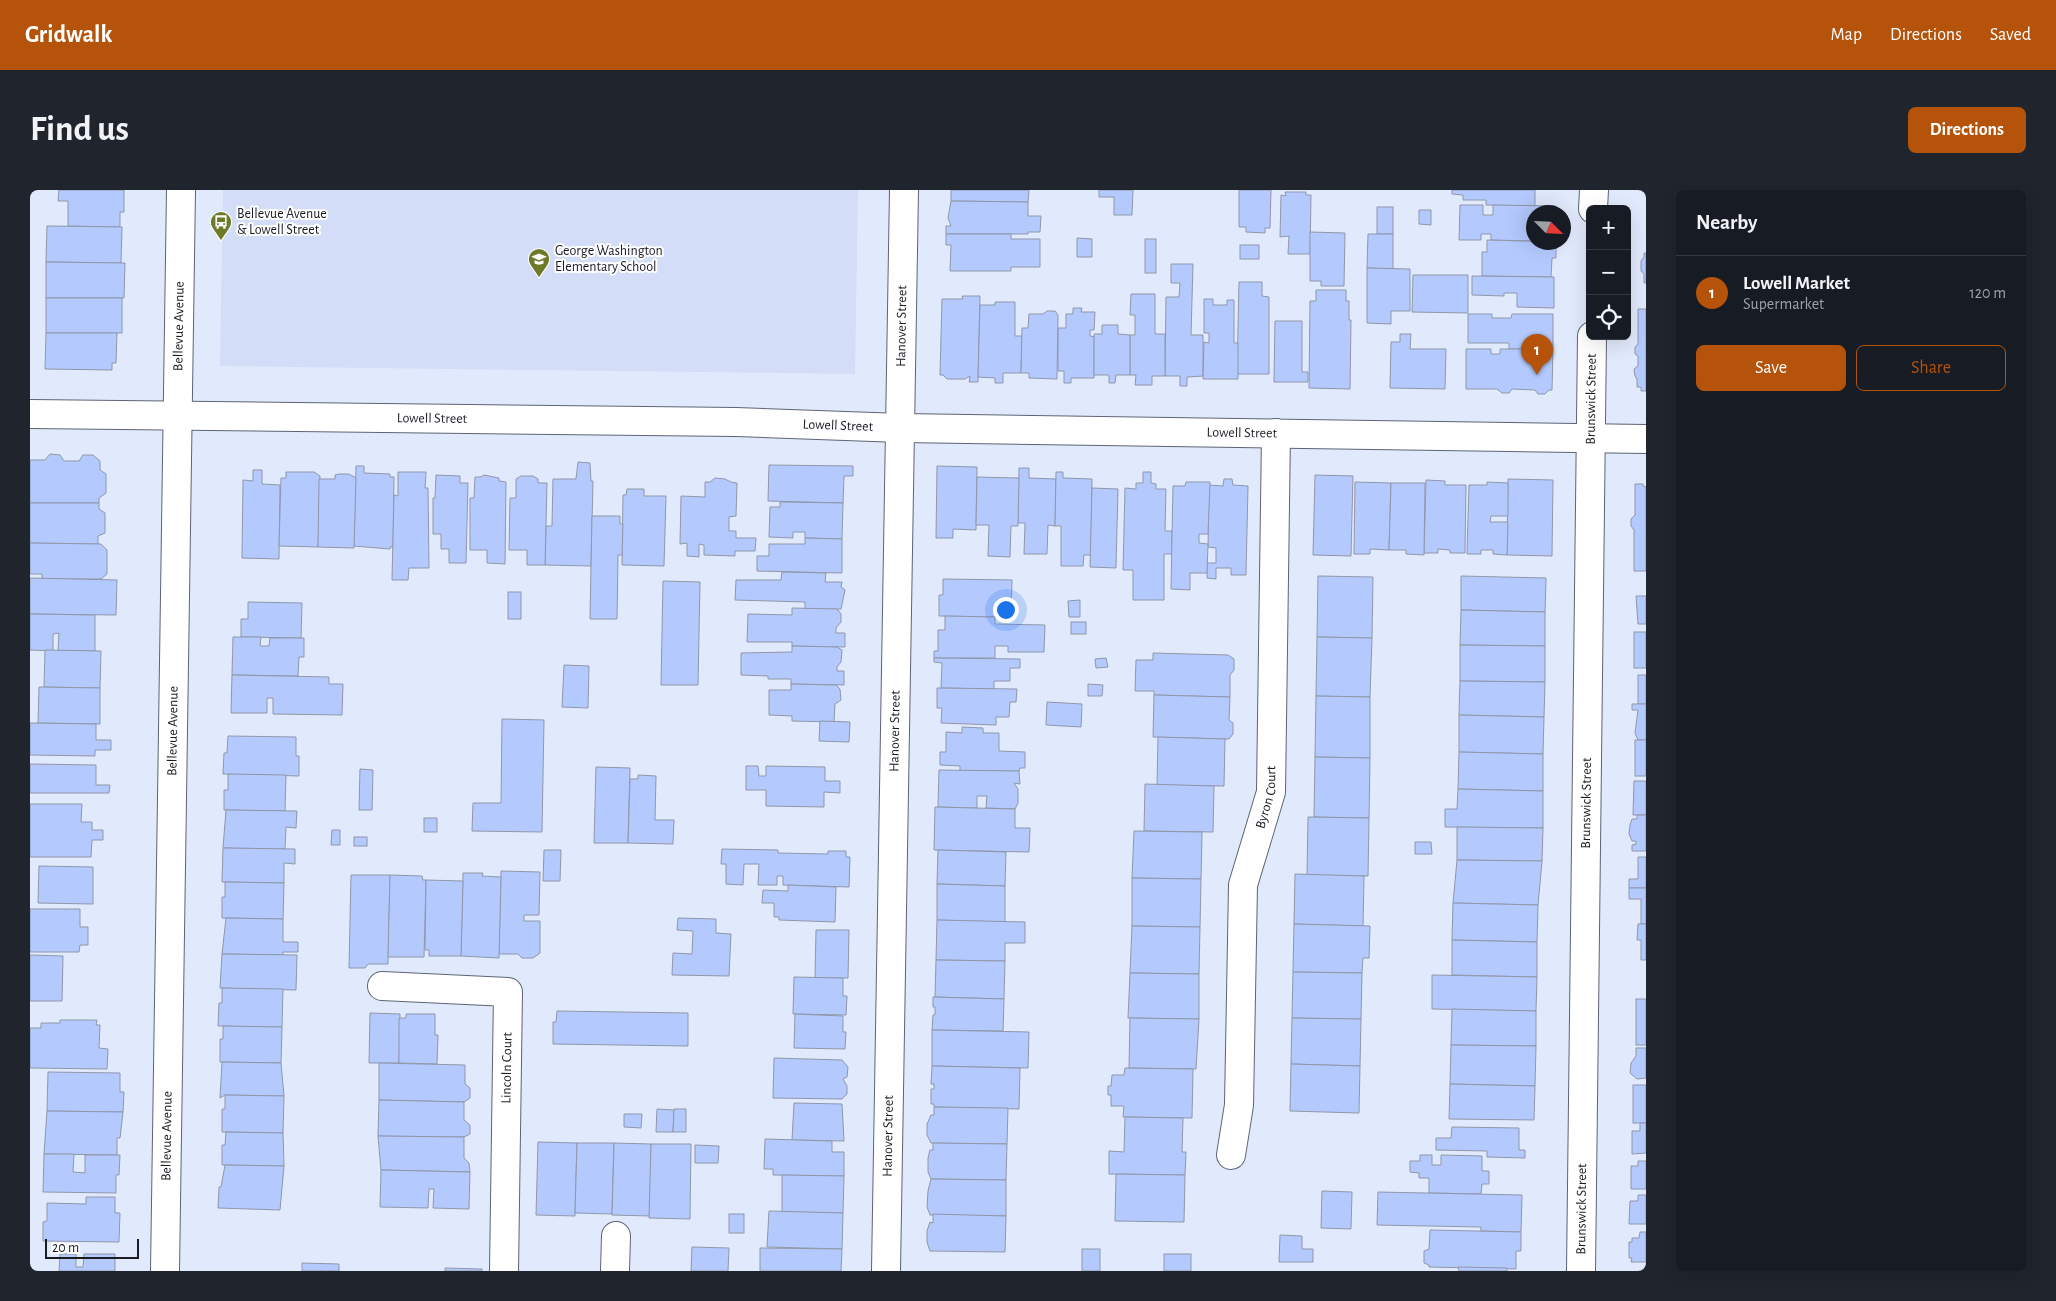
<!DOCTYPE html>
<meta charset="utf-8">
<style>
:root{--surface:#171b24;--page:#20242c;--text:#f1f3f6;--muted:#9ea1a6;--line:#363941;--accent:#b45309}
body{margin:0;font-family:"Alegreya Sans",sans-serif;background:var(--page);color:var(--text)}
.controls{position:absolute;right:15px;top:15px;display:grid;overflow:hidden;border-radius:8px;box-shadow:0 5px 20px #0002}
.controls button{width:45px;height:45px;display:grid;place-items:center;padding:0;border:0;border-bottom:1px solid var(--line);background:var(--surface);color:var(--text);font:25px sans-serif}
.compass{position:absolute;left:1496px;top:15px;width:45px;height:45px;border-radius:50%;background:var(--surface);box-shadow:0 5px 20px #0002;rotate:114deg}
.scale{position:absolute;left:15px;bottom:12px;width:94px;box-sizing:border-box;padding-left:5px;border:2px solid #191c23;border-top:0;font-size:14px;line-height:18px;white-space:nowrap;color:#191c23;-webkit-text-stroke:4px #fff;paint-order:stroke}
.you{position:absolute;left:975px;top:419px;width:18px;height:18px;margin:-12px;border:4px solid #fff;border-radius:50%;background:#1a73e8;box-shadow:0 0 0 8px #1a73e833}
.badge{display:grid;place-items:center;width:32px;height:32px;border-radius:50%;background:var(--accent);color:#fff;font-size:16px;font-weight:700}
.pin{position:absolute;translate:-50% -41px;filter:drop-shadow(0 1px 2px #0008)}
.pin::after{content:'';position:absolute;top:26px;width:18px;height:15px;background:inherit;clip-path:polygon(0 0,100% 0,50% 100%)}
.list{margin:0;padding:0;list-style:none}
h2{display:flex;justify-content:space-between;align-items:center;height:65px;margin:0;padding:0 20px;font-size:21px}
h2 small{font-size:16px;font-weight:400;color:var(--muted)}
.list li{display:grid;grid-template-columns:32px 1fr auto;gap:15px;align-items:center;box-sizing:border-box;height:75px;padding:0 20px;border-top:1px solid var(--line)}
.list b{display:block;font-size:19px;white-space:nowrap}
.list p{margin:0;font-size:16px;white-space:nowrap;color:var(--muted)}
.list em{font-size:16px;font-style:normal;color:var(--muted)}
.actions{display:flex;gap:10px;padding:15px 20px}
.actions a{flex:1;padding:11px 0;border:1px solid var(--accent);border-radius:8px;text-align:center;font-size:18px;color:var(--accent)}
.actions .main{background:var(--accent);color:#fff}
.icon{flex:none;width:28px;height:28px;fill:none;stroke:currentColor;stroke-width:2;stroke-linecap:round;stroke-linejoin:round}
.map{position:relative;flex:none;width:1616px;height:1081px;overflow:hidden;border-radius:8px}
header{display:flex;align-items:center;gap:30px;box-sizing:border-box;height:70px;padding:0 25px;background:var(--accent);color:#fff}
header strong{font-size:24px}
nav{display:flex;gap:28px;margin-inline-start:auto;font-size:18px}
.intro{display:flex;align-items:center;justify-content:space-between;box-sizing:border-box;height:120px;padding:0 30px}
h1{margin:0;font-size:35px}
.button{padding:12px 22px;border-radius:8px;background:var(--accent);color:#fff;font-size:18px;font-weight:700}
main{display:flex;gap:30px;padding:0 30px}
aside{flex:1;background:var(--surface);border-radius:8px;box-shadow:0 5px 20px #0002}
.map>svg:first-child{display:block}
.built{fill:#d3ddf7}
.building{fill:#b4c9fe;stroke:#9097a9}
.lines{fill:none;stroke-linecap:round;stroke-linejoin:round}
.street-casing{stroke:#5d6474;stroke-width:30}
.street{stroke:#fff;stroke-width:28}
.labels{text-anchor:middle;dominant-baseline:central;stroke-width:4;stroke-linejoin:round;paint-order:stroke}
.poi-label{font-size:14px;fill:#191c23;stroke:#fff;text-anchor:start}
.street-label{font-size:14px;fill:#191c23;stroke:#fff}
</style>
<header>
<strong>Gridwalk</strong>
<nav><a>Map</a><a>Directions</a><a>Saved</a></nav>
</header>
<div class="intro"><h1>Find us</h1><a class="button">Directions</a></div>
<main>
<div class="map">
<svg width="1616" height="1081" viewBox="0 0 1616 1081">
<rect width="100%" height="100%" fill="#e1e9fc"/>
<polygon class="built" points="193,0 828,0 825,184 190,176"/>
<g class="building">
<polygon points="29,0 94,0 94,22 90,22 90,37 38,36 38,11 28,11"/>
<polygon points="921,0 999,0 998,12 921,11"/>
<polygon points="1069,0 1103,0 1102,25 1084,25 1084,7 1069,7"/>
<polygon points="1209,0 1241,0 1240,38 1235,38 1235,43 1216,42 1216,37 1209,37"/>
<polygon points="1422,0 1505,0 1505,16 1456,15 1456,10 1433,10 1433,5 1422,4"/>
<polygon points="1255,2 1276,2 1276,5 1281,5 1280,64 1258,64 1259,46 1250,47 1251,5 1256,6"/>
<polygon points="921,11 998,12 998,26 1011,26 1010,42 998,42 998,44 916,44 916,36 921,36 918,28"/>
<polygon points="1430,15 1453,15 1453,25 1463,25 1463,15 1526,16 1526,22 1504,22 1504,51 1461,50 1461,44 1451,44 1451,50 1429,50"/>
<rect x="1347" y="17" width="16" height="27"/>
<polygon points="1389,20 1401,20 1401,35 1389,34"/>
<polygon points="17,36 92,37 91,73 16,72"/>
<polygon points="1280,42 1315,43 1314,96 1291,96 1291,91 1280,91"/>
<polygon points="916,44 981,44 981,49 1010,49 1010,77 981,77 981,81 920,81 921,55 916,55"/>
<polygon points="1338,44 1363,44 1363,79 1337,78"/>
<polygon points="1047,48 1062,49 1062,67 1047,67"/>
<rect x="1115" y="49" width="11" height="34"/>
<polygon points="1457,50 1526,52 1526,68 1522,68 1521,87 1452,86 1452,62 1457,62"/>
<rect x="1210" y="55" width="19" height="14"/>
<polygon points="1614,63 1616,63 1616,93 1614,93 1614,84 1611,81 1611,71 1614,67"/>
<polygon points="16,72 95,73 94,108 16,108"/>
<polygon points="1141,74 1163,74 1161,145 1173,145 1173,186 1157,187 1157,196 1150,196 1150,186 1135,186 1136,107 1149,107 1150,93 1141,93"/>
<polygon points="1337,78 1380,79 1380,121 1361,121 1361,134 1337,133"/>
<polygon points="1383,85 1438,85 1438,123 1382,122"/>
<polygon points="1442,86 1524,87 1524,118 1487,117 1487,103 1474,103 1474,106 1442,105"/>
<polygon points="1209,92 1232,92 1232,106 1239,107 1239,184 1207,184"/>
<polygon points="1286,100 1316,100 1316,111 1319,111 1319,130 1321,130 1320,199 1279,198 1280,111 1286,111"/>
<polygon points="1101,104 1125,104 1125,144 1135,144 1135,186 1122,186 1122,195 1105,195 1106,185 1100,185 1100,145 1105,145 1105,125 1100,125"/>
<polygon points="932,106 950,106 948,192 939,192 940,186 935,189 917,189 913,185 910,185 912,109 933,109"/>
<rect x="16" y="108" width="76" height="35"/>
<polygon points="1174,109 1183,109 1183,115 1197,115 1197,110 1204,110 1204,153 1208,153 1208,189 1173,189 1174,152 1179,153 1179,143 1174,143"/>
<polygon points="965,112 985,112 985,146 992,146 991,183 973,183 973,193 965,193 965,188 948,187 950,115 965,115"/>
<polygon points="1043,118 1052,118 1051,122 1065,122 1064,140 1060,140 1060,146 1064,147 1064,188 1041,188 1041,193 1034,193 1034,181 1028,181 1028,138 1036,138 1036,124 1043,124"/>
<polygon points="1608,119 1616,119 1616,201 1611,201 1611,197 1607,197 1607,189 1605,186 1604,179 1608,176 1608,166 1605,164 1605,157 1608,154"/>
<polygon points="1017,121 1025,121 1028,125 1027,189 999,188 999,183 991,183 992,138 998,138 999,124 1013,124"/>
<polygon points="1438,124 1462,124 1462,128 1481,128 1482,124 1523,124 1523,159 1479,159 1479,153 1438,153"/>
<polygon points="1245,131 1272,131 1272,182 1278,182 1278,192 1244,192"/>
<polygon points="1072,135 1088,135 1088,144 1100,145 1100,185 1086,185 1085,193 1079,193 1079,185 1064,185 1064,144 1072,144"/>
<polygon points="16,143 87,143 86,173 82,173 82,180 15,179"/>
<polygon points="1370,144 1381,144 1380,159 1416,159 1415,199 1360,198 1361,152 1370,152"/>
<polygon points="1436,159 1461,159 1461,164 1470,164 1470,159 1523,159 1522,200 1519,200 1515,204 1508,204 1505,200 1482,199 1479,203 1472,203 1467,199 1436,199"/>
<polygon points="20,264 30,265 34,271 49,271 53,265 63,265 70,271 70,280 76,284 76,303 69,308 69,313 0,313 0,270 15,270"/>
<polygon points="548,272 560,273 561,291 563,291 561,376 515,375 516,336 522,336 523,289 546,289"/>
<polygon points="739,275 823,276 823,286 814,286 813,313 738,311"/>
<polygon points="326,276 334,276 334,283 360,284 360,287 364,287 363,357 360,357 360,359 324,356"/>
<polygon points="907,276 947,277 946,340 923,339 923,348 906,348"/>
<polygon points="989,278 999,278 999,288 1026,289 1025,336 1018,335 1017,364 994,364 995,333 988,333"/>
<polygon points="223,280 232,280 232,294 250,295 249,369 212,368 213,290 223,291"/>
<polygon points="256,282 284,282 290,286 288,357 249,356 251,288 256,288"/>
<polygon points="368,282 396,282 395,298 398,298 399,378 379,378 378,390 362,390 364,305 368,306"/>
<polygon points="1026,282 1033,282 1033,288 1062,289 1061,365 1054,365 1053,376 1031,376 1031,336 1025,336"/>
<polygon points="1113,282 1121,282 1121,293 1126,294 1126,299 1136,299 1135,341 1142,341 1142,364 1134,364 1134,410 1103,410 1103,380 1093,380 1095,298 1106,299 1106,293 1113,293"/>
<polygon points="309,284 319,284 326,288 324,358 288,357 289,289 305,289 305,285"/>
<polygon points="406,285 430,286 430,293 438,293 436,373 419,373 419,359 411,359 411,344 403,344 403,308 405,308"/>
<polygon points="454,285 469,288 469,291 476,292 475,374 457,373 457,360 440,360 440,308 444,308 445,287 451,287"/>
<polygon points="1285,285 1323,286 1321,366 1283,365"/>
<polygon points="491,286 503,286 508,289 508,293 517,293 515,375 497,375 497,360 479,360 480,308 486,308 486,289"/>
<polygon points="947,287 989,288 988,336 981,336 980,367 958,366 959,335 946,335"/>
<polygon points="685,288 695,289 701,292 707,293 706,326 699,327 699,341 706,341 706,348 726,348 725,361 705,361 705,366 674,365 674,355 669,354 669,367 657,366 657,353 650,354 651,306 675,307 675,292 680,292"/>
<polygon points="1194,289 1202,289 1203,295 1218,296 1216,385 1201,385 1201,378 1186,378 1186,389 1177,388 1177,373 1186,373 1186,358 1178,357 1179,295 1193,296"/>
<polygon points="1478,289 1523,290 1522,366 1477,365"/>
<polygon points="1396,290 1415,291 1415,295 1436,295 1435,363 1420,363 1420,360 1408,359 1408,363 1394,363"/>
<polygon points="1156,292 1180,292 1178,344 1169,344 1169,353 1178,354 1177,383 1160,383 1160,400 1141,399 1143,296 1155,296"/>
<polygon points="1325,292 1361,293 1359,360 1340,359 1340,364 1324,364"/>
<polygon points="1457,292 1478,293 1478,326 1461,326 1460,332 1478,332 1477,365 1463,364 1463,360 1451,360 1451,364 1437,364 1439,295 1457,295"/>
<polygon points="1361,293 1395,293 1394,365 1376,364 1376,360 1359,360"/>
<polygon points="1605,294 1613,294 1613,296 1616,297 1616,381 1604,381 1604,340 1601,336 1601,329 1605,325"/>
<polygon points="1062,298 1088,299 1086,378 1060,377"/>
<polygon points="597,299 614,299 614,306 636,306 634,376 592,375 593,305 596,305"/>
<polygon points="750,312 813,313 812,349 775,348 775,342 763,342 763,348 739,347 740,317 750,317"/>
<polygon points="0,313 69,313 69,319 75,323 75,343 68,346 68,354 0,353"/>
<polygon points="562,326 590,326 590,334 593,334 592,365 588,365 587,429 560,429"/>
<polygon points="775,348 812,349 812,383 727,381 727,366 739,366 739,354 775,354"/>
<polygon points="0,353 71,354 77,360 77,384 71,389 12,389 12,384 0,384"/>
<polygon points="752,382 796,383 795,392 812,392 811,397 815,400 811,419 775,419 775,412 705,410 706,390 751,390"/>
<polygon points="1288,386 1343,387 1342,448 1287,447"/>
<polygon points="1431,386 1516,388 1515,422 1431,420"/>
<polygon points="0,388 87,390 86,425 0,424"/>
<polygon points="913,389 982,390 981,421 966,421 965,427 909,426 909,405 913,405"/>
<polygon points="633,391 670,392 668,495 631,495"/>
<rect x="478" y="402" width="13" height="27"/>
<polygon points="1606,406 1616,406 1616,434 1608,434"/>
<polygon points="1050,410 1050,427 1039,427 1038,411"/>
<polygon points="218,412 272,413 271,448 211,447 211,429 218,429"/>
<polygon points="762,418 807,419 811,424 811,432 806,438 806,443 815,443 815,457 762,456 762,452 717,452 718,424 762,425"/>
<polygon points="1431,420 1515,422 1515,456 1430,455"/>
<polygon points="0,424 65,425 65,461 28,461 29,443 23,444 23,461 0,460"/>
<polygon points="915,426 965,427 965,434 1015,435 1014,462 978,462 978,456 965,456 965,468 904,468 904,461 908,461 908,440 915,440"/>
<rect x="1041" y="432" width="15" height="12"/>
<rect x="1604" y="442" width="12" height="36"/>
<polygon points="203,447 231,447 230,456 239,456 240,448 274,448 274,467 269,467 268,486 202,485"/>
<polygon points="1287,447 1342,448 1340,507 1286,506"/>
<polygon points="1430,455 1515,456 1515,492 1430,491"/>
<polygon points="762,456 807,457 812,460 811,472 807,477 807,481 814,481 814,495 761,494 761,489 738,489 738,486 711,485 711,463 762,462"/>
<polygon points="15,460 71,461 70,498 14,497"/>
<polygon points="1123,463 1198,465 1204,469 1204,480 1200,485 1200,507 1124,505 1124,501 1105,501 1106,470 1123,470"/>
<polygon points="904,468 990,469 990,478 980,478 980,491 964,491 964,499 911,498 912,473 904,472"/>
<polygon points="1076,468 1078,477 1066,478 1065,469"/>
<polygon points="534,475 559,476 558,518 532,517"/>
<polygon points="202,485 299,487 299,494 313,494 312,525 243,524 243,508 237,508 237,523 201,523"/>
<rect x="1608" y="485" width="8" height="29"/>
<polygon points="1430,491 1515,492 1514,527 1429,525"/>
<polygon points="761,494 806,495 810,499 811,510 805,514 804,532 762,531 762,526 739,525 739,500 761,500"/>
<polygon points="1058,494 1073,495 1072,506 1058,506"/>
<polygon points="9,497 70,498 70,534 8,533"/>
<polygon points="907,498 987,499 986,512 980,512 979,527 966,527 966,535 911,533 912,518 907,518"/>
<polygon points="1124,505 1200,507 1199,530 1203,533 1203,544 1199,549 1195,549 1123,547"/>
<polygon points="1286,506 1340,507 1340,568 1285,567"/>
<polygon points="1017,512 1052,514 1051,537 1016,535"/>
<polygon points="1602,514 1616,514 1616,550 1608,550 1605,543 1608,520 1602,520"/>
<polygon points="1429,525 1514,527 1513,564 1429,562"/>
<polygon points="472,529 514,530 512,642 442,641 443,613 471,613"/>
<polygon points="790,531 820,532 819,552 789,551"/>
<polygon points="0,533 66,534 66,550 81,550 81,560 65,560 65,566 0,565"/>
<polygon points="932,537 953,538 953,543 969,543 969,561 995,562 995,578 990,578 989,581 930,581 930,576 910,575 910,562 916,562 916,542 932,543"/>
<polygon points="198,546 266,547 266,566 269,566 269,586 193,584 194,563 197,563"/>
<polygon points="1128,547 1195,549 1194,596 1127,595"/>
<rect x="1605" y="550" width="11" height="36"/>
<polygon points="1429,562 1513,564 1513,601 1428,599"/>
<polygon points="1285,567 1340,568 1339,628 1284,627"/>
<polygon points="0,574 66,575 66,595 80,595 79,603 0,603"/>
<polygon points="716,576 728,576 729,586 736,586 736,576 795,577 795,591 810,591 810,603 794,602 794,617 736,616 736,600 716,600"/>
<polygon points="566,577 600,578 598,653 564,653"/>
<polygon points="330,579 343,580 342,620 329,620"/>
<polygon points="909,580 989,581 990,594 984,593 988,599 988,613 985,619 956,618 957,606 947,606 947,618 908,617"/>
<polygon points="198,584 256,585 255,621 194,620 194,600 198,600"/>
<polygon points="608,585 626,586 625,630 644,630 643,654 598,653 600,589 608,589"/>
<polygon points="1604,591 1616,591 1616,625 1603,625"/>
<polygon points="1115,594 1184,596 1183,642 1114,641"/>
<polygon points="1428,599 1513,601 1513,638 1415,637 1415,619 1427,619"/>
<polygon points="0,614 52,614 51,632 62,632 62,640 73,640 73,650 62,650 61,667 0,667"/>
<polygon points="905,617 985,619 985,638 1000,638 999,662 904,660"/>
<polygon points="196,620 267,621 266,638 256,637 255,659 193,658"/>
<polygon points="1607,625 1616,625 1616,661 1602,661 1602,655 1606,654 1606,651 1602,651 1599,644 1600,635 1602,629 1607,629"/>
<polygon points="1278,627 1339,628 1338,686 1277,685"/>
<rect x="394" y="628" width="13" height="14"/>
<polygon points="1427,637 1513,638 1512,671 1427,670"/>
<polygon points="302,640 310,640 310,655 301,655"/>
<polygon points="1104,641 1172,642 1171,689 1102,688"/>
<rect x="324" y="647" width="13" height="9"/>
<polygon points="1385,652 1401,652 1402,664 1385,664"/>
<polygon points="193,658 265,659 265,674 254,673 254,693 192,692"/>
<polygon points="692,659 748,660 748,663 798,664 798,661 816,661 816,667 820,667 819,697 753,695 753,686 747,686 747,695 728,695 729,674 714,674 713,695 696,694 696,674 691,674"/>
<polygon points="514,660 531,660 530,691 513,691"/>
<polygon points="908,660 976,662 975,696 907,694"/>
<polygon points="1608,667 1616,667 1616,698 1599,698 1599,689 1608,689"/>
<polygon points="1427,670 1512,671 1508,715 1423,713"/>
<polygon points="9,676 63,677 63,714 8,713"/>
<polygon points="471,681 510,682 509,725 494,725 494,731 510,731 510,763 503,768 492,768 488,764 469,764"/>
<polygon points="433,683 453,683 452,686 471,687 469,768 431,766"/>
<polygon points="1265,684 1334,686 1333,736 1264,734"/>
<polygon points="321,685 360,685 358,774 338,774 335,778 319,778"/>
<polygon points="360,685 392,686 393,690 396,690 394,767 358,767"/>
<polygon points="1102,688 1171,689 1170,737 1102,736"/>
<polygon points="396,690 433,691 431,766 399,766 399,760 395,760"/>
<polygon points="195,692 254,693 253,729 192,728 192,707 195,707"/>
<polygon points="907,694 975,696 975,732 907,730"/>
<polygon points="758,695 806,697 805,732 749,730 749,727 744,727 744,713 732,713 733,700 758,701"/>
<polygon points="1599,698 1616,698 1616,734 1611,734 1611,709 1599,709"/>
<polygon points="1423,713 1508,715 1507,752 1422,750"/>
<polygon points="0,719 50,719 50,737 58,737 58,755 50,755 49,762 0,762"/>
<polygon points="196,728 253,729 253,752 268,752 268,762 253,762 253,765 192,764"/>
<polygon points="648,728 686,729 686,743 701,744 699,786 642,785 643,763 662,764 663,741 647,740"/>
<polygon points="907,730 995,732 995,753 975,753 975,771 906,770"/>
<polygon points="1264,734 1340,736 1339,768 1333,768 1332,783 1263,782"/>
<polygon points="1608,734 1616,734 1616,770 1611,770 1611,750 1607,750"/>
<polygon points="1102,736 1170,737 1169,784 1100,783"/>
<polygon points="786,740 819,740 818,788 785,788"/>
<polygon points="1422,750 1507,752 1507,787 1422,785"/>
<polygon points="192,764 267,765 266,800 190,798"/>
<polygon points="0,765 33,766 32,811 0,811"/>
<polygon points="906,770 975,771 974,809 905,807"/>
<polygon points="1263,782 1332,783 1331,829 1262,828"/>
<polygon points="1100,783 1169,784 1169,829 1098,828"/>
<polygon points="1402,785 1507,787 1506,821 1402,819"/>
<polygon points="764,787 813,788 813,806 817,806 816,825 763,824"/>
<polygon points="192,798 253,799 252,837 188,836 189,813 192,813"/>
<polygon points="903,807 974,809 973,841 902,840 903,825 905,825 905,817 903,817"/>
<rect x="1606" y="809" width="10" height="46"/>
<polygon points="1422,819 1506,821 1506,856 1421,855"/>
<polygon points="527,821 658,823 658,856 523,854 523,832 526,832"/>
<polygon points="340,823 370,824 369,873 339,873"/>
<polygon points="376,824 405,824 405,845 408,845 407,874 369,873 369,828 376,828"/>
<polygon points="765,824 813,826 813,842 816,842 815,859 764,858"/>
<polygon points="1100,828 1169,829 1166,879 1099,878"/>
<polygon points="1262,828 1331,829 1330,876 1261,874"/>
<polygon points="30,830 67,830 66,835 70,835 69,858 78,859 77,879 0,878 0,838 11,838 11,833 30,833"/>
<polygon points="193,836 252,837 251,873 190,872 190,849 193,849"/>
<polygon points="902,840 999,842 998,878 902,876"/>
<polygon points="1421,855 1506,856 1505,896 1420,894"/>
<polygon points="1606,858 1616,858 1616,888 1607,889 1600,883 1601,873 1606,866"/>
<polygon points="744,868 812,870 818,877 817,887 813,889 817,896 817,904 812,909 743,908"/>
<polygon points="192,872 251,873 254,906 195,905 190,908"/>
<polygon points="349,873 435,875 435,894 440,898 440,908 434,912 349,910"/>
<polygon points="1261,874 1330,876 1329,923 1260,921"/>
<polygon points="902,876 990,878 989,919 904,917 904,914 901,914 901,899 904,899 904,894 901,894"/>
<polygon points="1095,878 1163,879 1162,928 1093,927 1094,916 1081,916 1081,905 1078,905 1078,896 1081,896 1082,885 1094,885"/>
<polygon points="18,882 90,883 90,902 94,902 93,922 17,921"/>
<polygon points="1420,894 1505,896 1504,930 1419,929"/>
<rect x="1603" y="895" width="13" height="38"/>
<polygon points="195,905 254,906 253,943 192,942 192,919 195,919"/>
<polygon points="349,910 434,912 434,930 440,935 440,944 434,947 348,946"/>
<polygon points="764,913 812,914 814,951 762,950"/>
<polygon points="904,917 978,918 977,954 901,953 897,945 897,934 901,925 904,925"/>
<polygon points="627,919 644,920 643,942 626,942"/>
<polygon points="656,919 656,942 643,942 644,919"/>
<polygon points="17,921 93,922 90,948 87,948 87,965 14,964"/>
<polygon points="594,924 612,924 611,938 594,937"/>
<polygon points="1095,927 1153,928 1152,962 1156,962 1155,985 1079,984 1079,961 1094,962"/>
<polygon points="1610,933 1616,933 1616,963 1602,964 1602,941 1610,941"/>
<polygon points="1422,937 1489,938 1489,960 1495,960 1495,968 1457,967 1457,961 1406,960 1406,948 1421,948"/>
<polygon points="196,942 253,943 254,976 192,975 192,955 195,955"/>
<polygon points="348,946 434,947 434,968 439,973 440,982 351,980"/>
<polygon points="735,949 802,951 802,962 814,962 814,986 743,985 743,979 734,979"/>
<polygon points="508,952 547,953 545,1026 506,1025"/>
<polygon points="547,953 584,953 582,1024 545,1023"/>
<polygon points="584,953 621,954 620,1026 582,1025"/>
<polygon points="903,953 977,954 976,990 901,989 898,982 898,968 900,960 903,960"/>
<polygon points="621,954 661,954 660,1029 619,1028"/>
<polygon points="665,955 689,956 688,973 665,973"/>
<polygon points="14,964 44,964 43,982 55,983 55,965 90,965 89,985 86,985 86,1003 13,1002"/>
<polygon points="1390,965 1402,965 1402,975 1411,975 1411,965 1452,966 1452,981 1459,981 1459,994 1452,994 1451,1004 1399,1003 1399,988 1389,988 1389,983 1380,982 1380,971 1390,971"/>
<polygon points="1608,971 1616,971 1616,999 1601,999 1601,976 1608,976"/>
<polygon points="195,975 254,976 250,1020 188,1018 189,997 191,997"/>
<polygon points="351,980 440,982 439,1019 403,1018 404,999 399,999 398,1018 350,1017"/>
<polygon points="1086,984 1155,985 1154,1032 1085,1031"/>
<polygon points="752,985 814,986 813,1023 752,1022"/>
<polygon points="901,989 976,990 976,1026 900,1025 897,1017 898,1001"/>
<polygon points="1292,1001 1322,1002 1321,1039 1291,1038"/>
<polygon points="1348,1002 1492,1005 1491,1042 1451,1041 1451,1037 1347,1035"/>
<polygon points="1608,1005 1616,1005 1616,1034 1599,1034 1600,1011 1608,1011"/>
<polygon points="56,1007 85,1007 85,1023 90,1023 89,1052 13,1051 13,1032 17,1031 17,1013 56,1014"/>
<polygon points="739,1021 813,1023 812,1059 737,1057"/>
<rect x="699" y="1024" width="15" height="19"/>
<polygon points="903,1024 976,1026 975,1062 900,1061 897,1052 897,1041 900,1032 903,1033"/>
<polygon points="1400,1040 1491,1042 1491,1061 1486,1061 1486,1079 1399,1077 1399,1075 1394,1073 1394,1061 1399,1059"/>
<polygon points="1610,1042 1616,1042 1616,1072 1601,1072 1602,1068 1599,1068 1599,1052 1602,1052 1602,1048 1609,1048"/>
<polygon points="1250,1045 1272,1046 1272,1059 1283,1059 1283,1072 1249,1072"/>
<polygon points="662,1057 699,1058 698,1081 661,1081"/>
<polygon points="730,1058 812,1059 811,1081 730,1081"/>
<rect x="1052" y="1059" width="18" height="22"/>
<polygon points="30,1064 46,1064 46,1077 53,1077 54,1064 85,1064 85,1081 29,1081"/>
<rect x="1134" y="1064" width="27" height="17"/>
<polygon points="272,1073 309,1074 309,1081 272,1081"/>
<polygon points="1428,1077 1477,1078 1477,1081 1429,1081"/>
<polygon points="415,1078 452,1079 452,1081 415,1081"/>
</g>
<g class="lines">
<g class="street-casing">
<g id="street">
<polyline points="1563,19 1564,0"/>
<path id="s1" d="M0 224 706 232 871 238 1616 249"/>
<polyline points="352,796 478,802 474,1081"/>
<path id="s2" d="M1201 965 1209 915 1213 695 1241 602 1246 243"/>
<path id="s3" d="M135 1081 151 0"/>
<polyline points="585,1081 586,1046"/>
<path id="s4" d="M856 1081 874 0"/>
<path id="s5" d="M1551 1081 1562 146"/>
</g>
</g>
<use href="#street" class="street"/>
</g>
<defs>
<g id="bus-pin" transform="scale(1.125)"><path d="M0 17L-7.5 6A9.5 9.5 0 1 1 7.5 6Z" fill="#6d7a27" stroke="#fff"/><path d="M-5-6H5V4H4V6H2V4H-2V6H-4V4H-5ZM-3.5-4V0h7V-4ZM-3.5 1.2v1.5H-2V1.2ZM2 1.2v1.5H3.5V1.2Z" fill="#fff"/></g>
<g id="school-pin" transform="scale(1.125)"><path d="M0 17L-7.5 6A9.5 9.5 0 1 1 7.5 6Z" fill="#6d7a27" stroke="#fff"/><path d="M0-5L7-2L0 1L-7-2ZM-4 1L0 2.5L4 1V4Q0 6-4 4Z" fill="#fff"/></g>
</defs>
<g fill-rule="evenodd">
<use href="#bus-pin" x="191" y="32"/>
<use href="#school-pin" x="509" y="69"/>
</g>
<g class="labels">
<g class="poi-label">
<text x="207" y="24">Bellevue Avenue<tspan x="207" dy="16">&amp; Lowell Street</tspan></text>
<text x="525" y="61">George Washington<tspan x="525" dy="16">Elementary School</tspan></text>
</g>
<g class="street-label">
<text stroke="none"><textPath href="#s3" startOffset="945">Bellevue Avenue</textPath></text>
<text stroke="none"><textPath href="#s4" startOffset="945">Hanover Street</textPath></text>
<text stroke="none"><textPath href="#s5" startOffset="872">Brunswick Street</textPath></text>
<text stroke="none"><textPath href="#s1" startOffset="402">Lowell Street</textPath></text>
<text stroke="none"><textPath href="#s1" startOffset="808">Lowell Street</textPath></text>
<text stroke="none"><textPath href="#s1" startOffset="1212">Lowell Street</textPath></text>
<text stroke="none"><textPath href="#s3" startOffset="540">Bellevue Avenue</textPath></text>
<text stroke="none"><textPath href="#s4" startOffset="540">Hanover Street</textPath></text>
<text stroke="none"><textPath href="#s2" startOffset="362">Byron Court</textPath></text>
<text stroke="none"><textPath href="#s5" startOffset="468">Brunswick Street</textPath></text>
<text transform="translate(477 878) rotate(-89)">Lincoln Court</text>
<text stroke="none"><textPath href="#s3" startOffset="135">Bellevue Avenue</textPath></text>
<text stroke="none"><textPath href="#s4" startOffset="135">Hanover Street</textPath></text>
<text stroke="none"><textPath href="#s5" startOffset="62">Brunswick Street</textPath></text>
</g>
</g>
</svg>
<div class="controls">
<button>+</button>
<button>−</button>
<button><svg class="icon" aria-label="locate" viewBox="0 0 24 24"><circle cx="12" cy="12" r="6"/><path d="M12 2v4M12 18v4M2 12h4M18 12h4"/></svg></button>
</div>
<svg class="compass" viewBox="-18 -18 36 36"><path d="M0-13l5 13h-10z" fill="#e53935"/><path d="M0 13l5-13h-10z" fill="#9ea1a6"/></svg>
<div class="scale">20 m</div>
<div class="you"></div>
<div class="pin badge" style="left:1507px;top:185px">1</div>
</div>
<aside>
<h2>Nearby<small></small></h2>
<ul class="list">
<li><span class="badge">1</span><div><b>Lowell Market</b><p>Supermarket</p></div><em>120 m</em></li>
</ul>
<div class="actions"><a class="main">Save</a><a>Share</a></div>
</aside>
</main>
